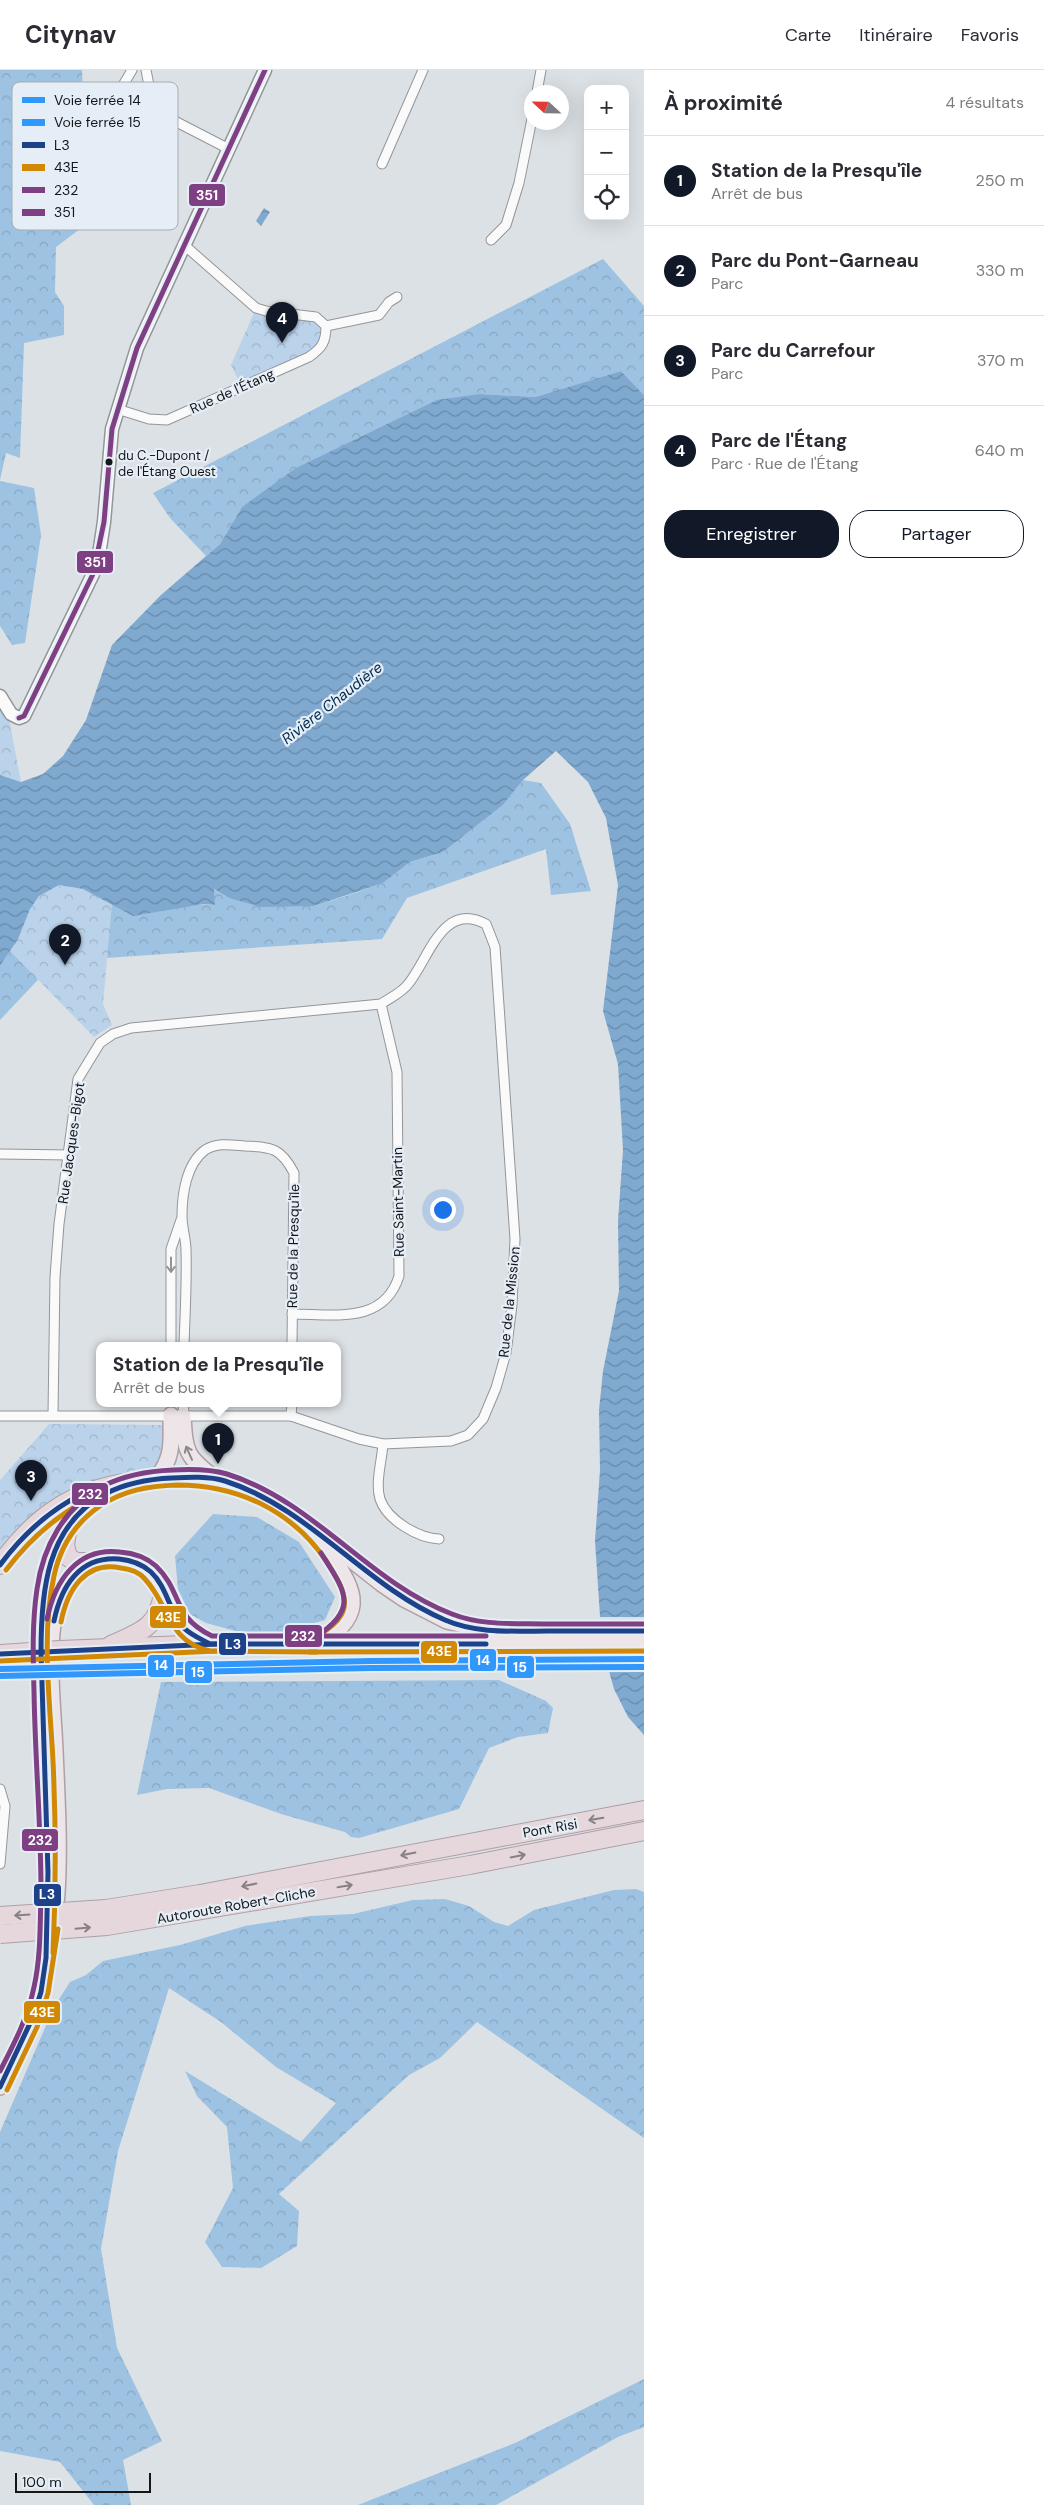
<!DOCTYPE html>
<html lang="fr">
<meta charset="utf-8">
<style>
:root{--surface:#fff;--page:#f7f7f7;--text:#2b2b33;--muted:#7c7c81;--line:#e1e1e2;--accent:#111827}
body{margin:0;font-family:"DM Sans",sans-serif;background:var(--page);color:var(--text)}
.controls{position:absolute;right:15px;top:15px;display:grid;overflow:hidden;border-radius:10px;box-shadow:0 5px 20px #0002}
.controls button{width:45px;height:45px;display:grid;place-items:center;padding:0;border:0;border-bottom:1px solid var(--line);background:var(--surface);color:var(--text);font:25px sans-serif}
.compass{position:absolute;left:524px;top:15px;width:45px;height:45px;border-radius:50%;background:var(--surface);box-shadow:0 5px 20px #0002;rotate:292deg}
.scale{position:absolute;left:15px;bottom:12px;width:136px;box-sizing:border-box;padding-left:5px;border:2px solid #141619;border-top:0;font-size:14px;line-height:18px;white-space:nowrap;color:#141619;-webkit-text-stroke:4px #e5eef6;paint-order:stroke}
.you{position:absolute;left:442px;top:1139px;width:18px;height:18px;margin:-12px;border:4px solid #fff;border-radius:50%;background:#1a73e8;box-shadow:0 0 0 8px #1a73e833}
.badge{display:grid;place-items:center;width:32px;height:32px;border-radius:50%;background:var(--accent);color:#fff;font-size:16px;font-weight:700}
.pin{position:absolute;translate:-50% -41px;filter:drop-shadow(0 1px 2px #0008)}
.pin::after{content:'';position:absolute;top:26px;width:18px;height:15px;background:inherit;clip-path:polygon(0 0,100% 0,50% 100%)}
.popup{position:absolute;left:96px;top:1272px;width:245px;height:65px;box-sizing:border-box;display:grid;place-content:center;border-radius:10px;background:var(--surface);filter:drop-shadow(0 1px 4px #0005);font-size:16px;white-space:nowrap;color:var(--muted)}
.popup b{font-size:19px;color:var(--text)}
.popup::after{content:'';position:absolute;left:50%;top:100%;margin-left:-10px;border:10px solid transparent;border-top-color:var(--surface)}
.list{margin:0;padding:0;list-style:none}
h2{display:flex;justify-content:space-between;align-items:center;height:65px;margin:0;padding:0 20px;font-size:21px}
h2 small{font-size:16px;font-weight:400;color:var(--muted)}
.list li{display:grid;grid-template-columns:32px 1fr auto;gap:15px;align-items:center;box-sizing:border-box;height:90px;padding:0 20px;border-top:1px solid var(--line)}
.list b{display:block;font-size:19px;white-space:nowrap}
.list p{margin:0;font-size:16px;white-space:nowrap;color:var(--muted)}
.list em{font-size:16px;font-style:normal;color:var(--muted)}
.actions{display:flex;gap:10px;padding:15px 20px}
.actions a{flex:1;padding:11px 0;border:1px solid var(--accent);border-radius:20px;text-align:center;font-size:18px;color:var(--accent)}
.actions .main{background:var(--accent);color:#fff}
.icon{flex:none;width:28px;height:28px;fill:none;stroke:currentColor;stroke-width:2;stroke-linecap:round;stroke-linejoin:round}
.map{position:relative;flex:none;width:644px;height:2435px;overflow:hidden}
header{display:flex;align-items:center;gap:30px;box-sizing:border-box;height:70px;padding:0 25px;background:var(--surface);border-bottom:1px solid var(--line)}
header strong{font-size:24px}
nav{display:flex;gap:28px;margin-inline-start:auto;font-size:18px}
main{display:flex}
aside{flex:1;background:var(--surface)}
.map>svg:first-child{display:block}
.forest{fill:url(#forest-crowns)}
.park{fill:url(#park-crowns)}
.water{fill:url(#water-waves)}
.pier{fill:#dce1e5}
.lines{fill:none;stroke-linecap:round;stroke-linejoin:round}
.street-casing{stroke:#939699;stroke-width:11}
.secondary-casing{stroke:#939699;stroke-width:15}
.primary-casing{stroke:#ad9fa6;stroke-width:18}
.highway-casing{stroke:#ad9fa6;stroke-width:20}
.street{stroke:#fafafb;stroke-width:9}
.secondary{stroke:#fafafb;stroke-width:12}
.primary{stroke:#eee5e8;stroke-width:15}
.highway{stroke:#e6d7dc;stroke-width:18}
.highway-bridge-casing{stroke:#ad9fa6;stroke-width:20;stroke-linecap:butt}
.highway-bridge{stroke:#e6d7dc;stroke-width:18}
.bus-1-casing{stroke:#e5eef6;stroke-width:9}
.bus-2-casing{stroke:#e5eef6;stroke-width:9}
.bus-3-casing{stroke:#e5eef6;stroke-width:9}
.bus-4-casing{stroke:#e5eef6;stroke-width:9}
.bus-1{stroke:#1e4289;stroke-width:5}
.bus-2{stroke:#d08805;stroke-width:5}
.bus-3{stroke:#7e4082;stroke-width:5}
.bus-4{stroke:#7e4082;stroke-width:5}
.rail-1-casing{stroke:#e5eef6;stroke-width:10}
.rail-2-casing{stroke:#e5eef6;stroke-width:10}
.rail-1{stroke:#3098fc;stroke-width:6}
.rail-2{stroke:#3098fc;stroke-width:6}
.oneway{stroke:#929395}
.oneway2{stroke:#8c888b}
.oneway3{stroke:#888084}
.bus-dot{fill:#141619;stroke:#e5eef6;stroke-width:2}
.labels{text-anchor:middle;dominant-baseline:central;stroke-width:4.5;stroke-linejoin:round;paint-order:stroke}
.bus-label{font-size:13px;fill:#141619;stroke:#e5eef6;text-anchor:start}
.street-label{font-size:14px;fill:#141619;stroke:#e5eef6}
.water-label{font-size:15px;font-style:italic;fill:#002b4f;stroke:#e5eef6}
.key{fill:#e5eef6;stroke:#a6adb4;stroke-width:1}
.key-label{font-size:14px;fill:#141619}
.line-badge{stroke:#e5eef6;stroke-width:2}
.badge-label{font-size:14px;text-anchor:middle;font-weight:bold;fill:#fff}
</style>
<header>
<strong>Citynav</strong>
<nav><a>Carte</a><a>Itinéraire</a><a>Favoris</a></nav>
</header>
<main>
<div class="map">
<svg width="644" height="2435" viewBox="0 0 644 2435">
<defs>
<pattern id="forest-crowns" width="20" height="18" patternUnits="userSpaceOnUse" patternTransform="scale(1.25)"><rect width="20" height="18" fill="#9ec2e2"/><path d="M2 6a3 3 0 1 1 6 0M12 15a3 3 0 1 1 6 0" fill="none" stroke="#87a6c1"/></pattern>
<pattern id="park-crowns" width="20" height="18" patternUnits="userSpaceOnUse" patternTransform="scale(1.25)"><rect width="20" height="18" fill="#bad3ea"/><path d="M2 6a3 3 0 1 1 6 0M12 15a3 3 0 1 1 6 0" fill="none" stroke="#9fb4c8"/></pattern>
<pattern id="water-waves" width="16" height="10" patternUnits="userSpaceOnUse" patternTransform="scale(1.25)"><rect width="16" height="10" fill="#80a9d0"/><path d="M0 5q4-4 8 0t8 0" fill="none" stroke="#6889a8"/></pattern>
</defs>
<rect width="100%" height="100%" fill="#dce1e5"/>
<g class="forest">
<polygon points="0,0 82,0 88,153 56,177 55,222 64,236 64,265 24,273 20,388 6,383 0,410"/>
<polygon points="603,189 644,236 644,325 621,301 535,327 480,324 242,437 220,474 206,486 170,448 153,423"/>
<polygon points="0,411 34,418 41,465 25,573 12,575 0,556"/>
<polygon points="523,710 541,713 570,754 591,821 551,825 546,779 407,828 382,869 106,888 68,878 0,950 0,896 18,869 39,826 215,835 213,819 229,828 314,836 346,826 383,813 410,792 443,782 503,735"/>
<polygon points="213,1444 257,1447 299,1472 335,1527 325,1550 262,1568 206,1553 190,1544 178,1519 175,1486"/>
<polygon points="499,1610 546,1631 553,1638 548,1663 518,1667 489,1678 459,1739 359,1768 351,1767 345,1762 281,1744 209,1718 167,1719 137,1725 161,1612"/>
<polygon points="636,1819 644,1822 644,2068 477,1952 440,1988 409,2005 279,2124 299,2141 297,2176 261,2198 222,2197 205,2172 233,2118 227,2057 197,2026 185,2001 301,2072 336,2033 276,1997 221,1952 169,1918 118,2081 101,2179 117,2278 162,2371 123,2390 131,2435 94,2435 60,2392 0,2381 0,2062 54,1937 70,1912 86,1905 103,1891 180,1875 245,1856 310,1846 353,1844 413,1830 445,1829 469,1836 494,1852 508,1856 534,1840 614,1820"/>
<polygon points="644,2309 644,2357 618,2367 496,2435 358,2435 515,2373"/>
</g>
<g class="park">
<polygon points="256,238 316,247 326,256 321,279 242,317 231,295"/>
<polygon points="0,626 7,638 21,712 0,705"/>
<path d="M59 815 83 819 112 834 103 934 112 955 94 967 10 881C21 864 25 842 38 827 43 822 52 818 59 815Z"/>
<path d="M49 1354 163 1355C173 1371 166 1384 157 1398L104 1409 0 1490V1410Z"/>
</g>
<g class="water">
<polygon points="264,138 270,142 261,156 256,151"/>
<polygon points="621,301 644,325 644,1665 628,1647 614,1619 602,1576 595,1471 600,1400 599,1340 603,1301 619,1221 618,1151 623,1080 618,994 603,941 618,815 606,748 588,712 556,681 523,710 503,735 443,782 410,792 383,813 314,836 261,837 229,828 214,819 215,835 203,834 133,846 83,819 59,815 39,826 30,839 18,869 0,896 0,705 21,712 43,704 63,686 86,650 112,575 161,525 220,474 242,437 296,398 437,330 480,324 535,327"/>
</g>
<polygon class="pier" points="598,1547 644,1547 644,1582 601,1582"/>
<g class="lines">
<g class="street-casing">
<g id="street">
<polyline points="146,0 151,26 163,45 227,78"/>
<polyline points="537,22 541,0"/>
<polyline points="382,94 423,0"/>
<polyline points="84,124 100,101 122,17 132,0"/>
<polyline points="491,170 506,155 519,113 532,49"/>
<polyline points="326,256 379,245 389,232 397,227"/>
<path d="M117 339 149 349 167 350 309 287C322 278 326 272 326 256L316 247 266 241 256 238 183 174"/>
<polyline points="0,1084 70,1085"/>
<path d="M292 1244C333 1244 384 1255 399 1206L397 1002 381 934"/>
<polyline points="171,1275 171,1179 181,1150"/>
<path d="M184 1275C185 1244 187 1212 186 1180 186 1169 182 1158 182 1146 182 1125 186 1094 205 1080 217 1072 232 1075 245 1076 272 1077 281 1078 294 1103L292 1275"/>
<path d="M0 1346H291L359 1369 383 1374 451 1371 468 1365 483 1349 496 1318 506 1283 512 1235 515 1169 495 877 486 854C443 831 430 886 409 913 403 922 390 928 381 934L131 958 113 964 100 973 78 1009 59 1154 55 1207 53 1344"/>
<polyline points="183,1346 184,1333"/>
<polyline points="291,1346 292,1333"/>
<path d="M383 1374C382 1390 375 1413 380 1429 387 1450 418 1468 439 1469"/>
<polyline points="0,1719 5,1736 0,1794"/>
</g>
</g>
<g class="secondary-casing">
<polyline id="secondary" points="0,626 11,644 19,648 24,646 93,504 100,478 104,452 112,359 137,278 265,0"/>
</g>
<g class="primary-casing">
<g id="primary">
<path d="M183 1346C185 1382 186 1387 216 1409"/>
<path d="M157 1408C174 1386 171 1372 171 1345"/>
<path d="M318 1574C372 1543 353 1516 323 1474"/>
<polyline points="43,1657 41,1549 45,1514 56,1476 68,1456 88,1433 131,1412 157,1408 216,1409 268,1429 293,1444 382,1514 404,1529 447,1551 488,1561 644,1561"/>
<path d="M0 2017C16 1987 34 1953 41 1920 44 1906 45 1892 47 1879 51 1861 56 1842 57 1823 60 1775 57 1728 55 1680 53 1635 46 1580 56 1537 64 1506 90 1484 123 1489 161 1495 161 1531 182 1556 189 1566 200 1570 210 1574L644 1573"/>
</g>
</g>
<g class="highway-casing">
<g id="highway">
<polyline points="68,1456 65,1475 68,1487 76,1492 91,1492"/>
<path d="M0 1495C34 1447 72 1420 131 1412"/>
<path d="M111 1575C141 1562 160 1556 163 1521"/>
<polyline points="60,1580 210,1574"/>
<polyline points="0,1584 31,1582"/>
<polyline points="106,1839 200,1824 644,1740"/>
<polyline points="107,1856 470,1795 644,1761"/>
</g>
</g>
<use href="#street" class="street"/>
<use href="#secondary" class="secondary"/>
<use href="#primary" class="primary"/>
<use href="#highway" class="highway"/>
<g class="highway-bridge-casing">
<g id="highway-bridge">
<polyline points="31,1582 60,1580"/>
<polyline points="0,1846 106,1839"/>
<polyline points="0,1864 107,1856"/>
</g>
</g>
<use href="#highway-bridge" class="highway-bridge"/>
<g class="bus-1-casing">
<g id="bus-1">
<path d="M0 1495C23 1464 49 1440 84 1423"/>
<path d="M54 1551C61 1517 79 1486 119 1489 130 1490 142 1494 151 1502 167 1517 169 1541 184 1558 191 1565 201 1569 210 1574H486"/>
<polyline points="0,1584 216,1574"/>
<path d="M0 2017 33 1947 41 1922 46 1888 48 1802 41 1582C41 1522 46 1456 105 1424 126 1413 148 1409 172 1408 189 1407 209 1406 225 1411 310 1438 365 1516 445 1550 477 1564 514 1561 548 1561 580 1561 612 1561 644 1561"/>
</g>
</g>
<g class="bus-2-casing">
<g id="bus-2">
<path d="M6 1500C29 1470 54 1447 87 1430"/>
<path d="M61 1552C67 1521 85 1490 121 1498 131 1499 139 1502 145 1509 170 1536 167 1571 210 1581L317 1582"/>
<polyline points="309,1582 644,1581"/>
<polyline points="0,1591 216,1581"/>
<path d="M53 1883C56 1819 56 1755 53 1691 50 1632 41 1564 54 1506 60 1478 75 1453 100 1436 124 1420 149 1416 177 1415 238 1415 293 1441 327 1492 335 1505 347 1522 344 1538 341 1552 325 1561 313 1569"/>
<polyline points="7,2020 37,1957 48,1923 58,1859"/>
</g>
</g>
<g class="bus-3-casing">
<g id="bus-3">
<path d="M47 1549C55 1511 77 1477 120 1482 133 1483 146 1487 156 1496 183 1522 171 1546 212 1566H486"/>
<path d="M313 1569C359 1538 347 1524 321 1483"/>
<path d="M0 2001C14 1974 28 1947 34 1917 41 1886 40 1853 41 1821 41 1754 35 1688 34 1621 33 1587 32 1552 37 1519 43 1476 64 1438 103 1416 125 1405 149 1401 173 1400 191 1399 210 1399 227 1404 314 1431 368 1512 452 1544 482 1556 516 1553 547 1554 579 1554 612 1554 644 1554"/>
</g>
</g>
<g class="bus-4-casing">
<polyline id="bus-4" points="19,648 24,646 93,504 104,452 112,359 137,278 265,0"/>
</g>
<use href="#bus-1" class="bus-1"/>
<use href="#bus-2" class="bus-2"/>
<use href="#bus-3" class="bus-3"/>
<use href="#bus-4" class="bus-4"/>
<g class="rail-1-casing">
<polyline id="rail-1" points="0,1599 371,1591 644,1589"/>
</g>
<g class="rail-2-casing">
<polyline id="rail-2" points="0,1606 371,1598 644,1597"/>
</g>
<use href="#rail-1" class="rail-1"/>
<use href="#rail-2" class="rail-2"/>
</g>
<defs><path id="oneway-shaft" d="M-6 0H5M1.5-3L5.5 0L1.5 3" fill="none" stroke-width="1.6" stroke-linecap="round" stroke-linejoin="round" transform="scale(1.25)"/></defs>
<use class="oneway" href="#oneway-shaft" transform="translate(171 1195) rotate(90)"/>
<use class="oneway2" href="#oneway-shaft" transform="translate(189 1383) rotate(-114)"/>
<g class="oneway3">
<use href="#oneway-shaft" transform="translate(596 1749) rotate(170)"/>
<use href="#oneway-shaft" transform="translate(408 1784) rotate(169)"/>
<use href="#oneway-shaft" transform="translate(518 1786) rotate(-11)"/>
<use href="#oneway-shaft" transform="translate(249 1815) rotate(169)"/>
<use href="#oneway-shaft" transform="translate(345 1816) rotate(-10)"/>
<use href="#oneway-shaft" transform="translate(22 1845) rotate(176)"/>
<use href="#oneway-shaft" transform="translate(83 1858) rotate(-5)"/>
</g>
<circle class="bus-dot" cx="109" cy="392" r="4.5"/>
<g class="labels">
<g class="bus-label">
<text x="118" y="385">du C.-Dupont /<tspan x="118" dy="16">de l'Étang Ouest</tspan></text>
</g>
<g class="street-label">
<text transform="translate(232 321) rotate(-24)">Rue de l'Étang</text>
<text transform="translate(71 1073) rotate(-82)">Rue Jacques-Bigot</text>
<text transform="translate(398 1132) rotate(-91)">Rue Saint-Martin</text>
<text transform="translate(293 1176) rotate(-89)">Rue de la Presqu'île</text>
<text transform="translate(509 1232) rotate(-84)">Rue de la Mission</text>
<text transform="translate(550 1758) rotate(-10)">Pont Risi</text>
<text transform="translate(236 1835) rotate(-10)">Autoroute Robert-Cliche</text>
</g>
<g class="water-label">
<text transform="translate(332 633) rotate(-38)">Rivière Chaudière</text>
</g>
</g>
<rect x="12" y="12" width="166" height="148" rx="8" class="key"/>
<rect x="22" y="27" width="23" height="6" fill="#3098fc"/>
<rect x="22" y="49" width="23" height="7" fill="#3098fc"/>
<rect x="22" y="72" width="23" height="6" fill="#1e4289"/>
<rect x="22" y="94" width="23" height="7" fill="#d08805"/>
<rect x="22" y="117" width="23" height="6" fill="#7e4082"/>
<rect x="22" y="139" width="23" height="7" fill="#7e4082"/>
<g class="key-label">
<text x="54" y="35">Voie ferrée 14</text>
<text x="54" y="57">Voie ferrée 15</text>
<text x="54" y="80">L3</text>
<text x="54" y="102">43E</text>
<text x="54" y="125">232</text>
<text x="54" y="147">351</text>
</g>
<g class="line-badge">
<rect x="188" y="113" width="38" height="24" rx="5" fill="#7e4082"/>
<rect x="76" y="480" width="38" height="24" rx="5" fill="#7e4082"/>
<rect x="71" y="1412" width="38" height="24" rx="5" fill="#7e4082"/>
<rect x="149" y="1535" width="38" height="24" rx="5" fill="#d08805"/>
<rect x="284" y="1554" width="39" height="24" rx="5" fill="#7e4082"/>
<rect x="218" y="1562" width="29" height="24" rx="5" fill="#1e4289"/>
<rect x="420" y="1570" width="38" height="24" rx="5" fill="#d08805"/>
<rect x="469" y="1578" width="28" height="24" rx="5" fill="#3098fc"/>
<rect x="147" y="1584" width="28" height="24" rx="5" fill="#3098fc"/>
<rect x="506" y="1585" width="29" height="24" rx="5" fill="#3098fc"/>
<rect x="184" y="1590" width="29" height="24" rx="5" fill="#3098fc"/>
<rect x="21" y="1758" width="38" height="24" rx="5" fill="#7e4082"/>
<rect x="33" y="1813" width="29" height="24" rx="5" fill="#1e4289"/>
<rect x="23" y="1930" width="38" height="24" rx="5" fill="#d08805"/>
</g>
<g class="badge-label">
<text x="207" y="130">351</text>
<text x="95" y="497">351</text>
<text x="90" y="1429">232</text>
<text x="168" y="1552">43E</text>
<text x="303" y="1571">232</text>
<text x="233" y="1579">L3</text>
<text x="439" y="1586">43E</text>
<text x="483" y="1595">14</text>
<text x="161" y="1600">14</text>
<text x="520" y="1602">15</text>
<text x="198" y="1607">15</text>
<text x="40" y="1775">232</text>
<text x="47" y="1829">L3</text>
<text x="42" y="1947">43E</text>
</g>
</svg>
<div class="controls">
<button>+</button>
<button>−</button>
<button><svg class="icon" aria-label="locate" viewBox="0 0 24 24"><circle cx="12" cy="12" r="6"/><path d="M12 2v4M12 18v4M2 12h4M18 12h4"/></svg></button>
</div>
<svg class="compass" viewBox="-18 -18 36 36"><path d="M0-13l5 13h-10z" fill="#e53935"/><path d="M0 13l5-13h-10z" fill="#7c7c81"/></svg>
<div class="scale">100 m</div>
<div class="you"></div>
<div class="pin badge" style="left:218px;top:1394px">1</div>
<div class="popup"><b>Station de la Presqu'île</b>Arrêt de bus</div>
<div class="pin badge" style="left:65px;top:895px">2</div>
<div class="pin badge" style="left:31px;top:1431px">3</div>
<div class="pin badge" style="left:282px;top:273px">4</div>
</div>
<aside>
<h2>À proximité<small>4 résultats</small></h2>
<ul class="list">
<li><span class="badge">1</span><div><b>Station de la Presqu'île</b><p>Arrêt de bus</p></div><em>250 m</em></li>
<li><span class="badge">2</span><div><b>Parc du Pont-Garneau</b><p>Parc</p></div><em>330 m</em></li>
<li><span class="badge">3</span><div><b>Parc du Carrefour</b><p>Parc</p></div><em>370 m</em></li>
<li><span class="badge">4</span><div><b>Parc de l'Étang</b><p>Parc · Rue de l'Étang</p></div><em>640 m</em></li>
</ul>
<div class="actions"><a class="main">Enregistrer</a><a>Partager</a></div>
</aside>
</main>
